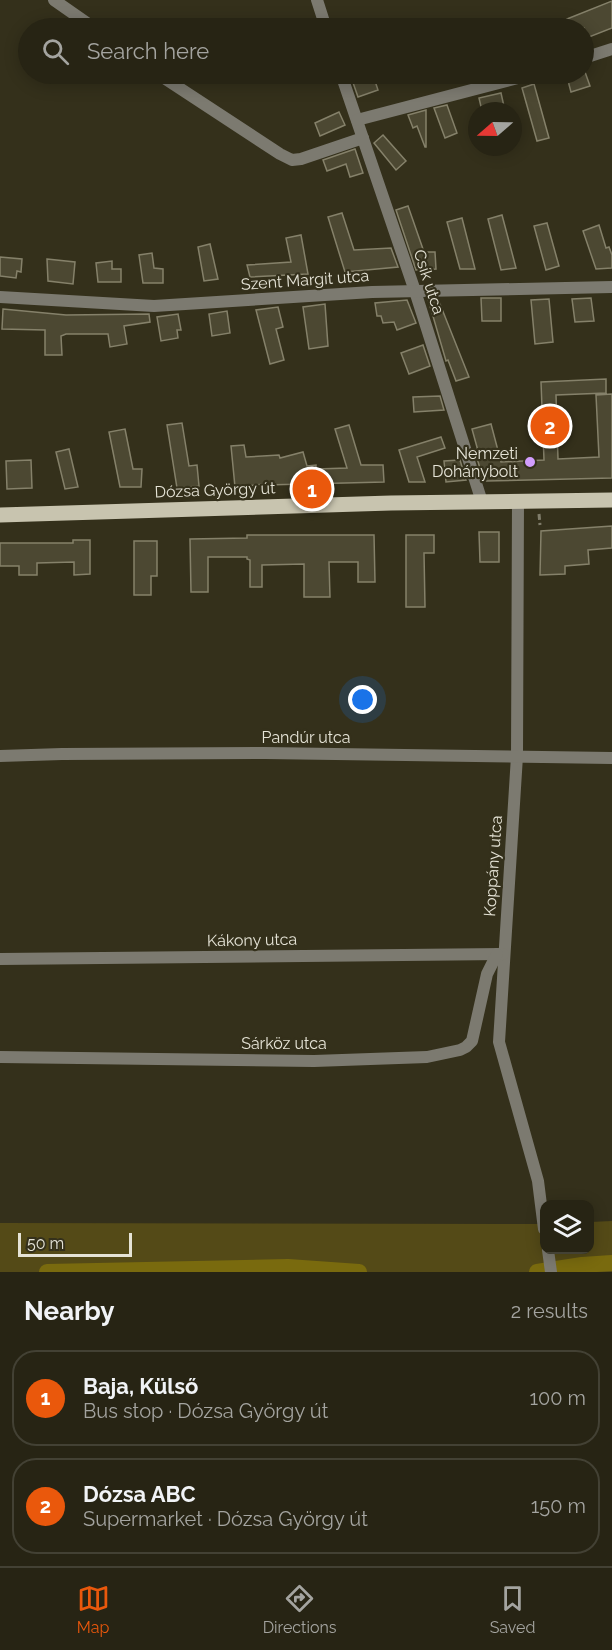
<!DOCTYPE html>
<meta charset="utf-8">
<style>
:root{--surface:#272414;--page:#333022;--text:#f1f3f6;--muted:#a4a4a0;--line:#434134;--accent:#ea580c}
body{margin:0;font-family:Raleway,sans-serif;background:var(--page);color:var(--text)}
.controls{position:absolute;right:18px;bottom:18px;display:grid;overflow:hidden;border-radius:12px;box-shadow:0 3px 15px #0003}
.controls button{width:54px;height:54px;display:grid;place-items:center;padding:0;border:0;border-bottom:2px solid var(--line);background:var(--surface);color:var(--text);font:30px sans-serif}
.compass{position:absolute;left:468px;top:102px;width:54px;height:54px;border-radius:50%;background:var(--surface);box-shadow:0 3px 15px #0003;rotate:250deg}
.scale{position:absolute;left:18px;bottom:15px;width:114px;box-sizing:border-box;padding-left:6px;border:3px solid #e5e3d6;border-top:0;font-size:16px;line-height:21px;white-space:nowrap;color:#e5e3d6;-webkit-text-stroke:4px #34301b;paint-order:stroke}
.you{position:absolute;left:363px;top:700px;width:21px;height:21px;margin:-15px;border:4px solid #fff;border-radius:50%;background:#1a73e8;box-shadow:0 0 0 9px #1a73e833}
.badge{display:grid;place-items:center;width:39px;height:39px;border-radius:50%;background:var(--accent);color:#fff;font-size:20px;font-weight:700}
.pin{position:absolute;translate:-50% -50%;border:3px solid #fff;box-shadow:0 2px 6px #0006}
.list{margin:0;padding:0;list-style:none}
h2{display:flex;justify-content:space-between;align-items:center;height:78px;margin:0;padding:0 24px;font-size:26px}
h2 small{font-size:20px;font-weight:400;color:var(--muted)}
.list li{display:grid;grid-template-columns:39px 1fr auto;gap:18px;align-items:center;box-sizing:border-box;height:96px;margin:0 12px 12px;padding:0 12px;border:2px solid var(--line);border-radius:24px}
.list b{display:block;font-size:22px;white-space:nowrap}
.list p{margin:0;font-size:20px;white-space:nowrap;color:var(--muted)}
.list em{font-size:20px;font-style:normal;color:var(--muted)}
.icon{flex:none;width:33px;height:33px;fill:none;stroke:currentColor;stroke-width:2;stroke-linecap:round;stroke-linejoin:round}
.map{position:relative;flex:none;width:612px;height:1272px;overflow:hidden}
.search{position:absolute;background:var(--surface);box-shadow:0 3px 15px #0003;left:18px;right:18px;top:18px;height:66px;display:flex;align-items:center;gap:15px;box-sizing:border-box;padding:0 21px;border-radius:33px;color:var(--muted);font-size:22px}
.sheet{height:294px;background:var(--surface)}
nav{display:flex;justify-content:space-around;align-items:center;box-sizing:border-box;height:84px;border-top:2px solid var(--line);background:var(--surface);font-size:16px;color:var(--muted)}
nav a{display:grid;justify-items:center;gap:3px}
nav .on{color:var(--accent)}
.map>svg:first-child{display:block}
.green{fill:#544a17}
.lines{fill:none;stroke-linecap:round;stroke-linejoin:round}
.canal{stroke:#796a0e;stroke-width:16}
.building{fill:#4c4832;stroke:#85816a;stroke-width:1.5}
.path{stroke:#807d6b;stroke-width:3;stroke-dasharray:6 3;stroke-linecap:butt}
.minor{stroke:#7c7a70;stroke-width:12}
.primary{stroke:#c8c4af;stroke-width:15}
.poi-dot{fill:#d29dfd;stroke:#34301b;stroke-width:2}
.labels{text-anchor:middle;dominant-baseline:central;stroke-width:4.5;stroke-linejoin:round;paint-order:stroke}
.street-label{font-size:16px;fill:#e5e3d6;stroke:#34301b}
.poi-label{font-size:16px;fill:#e5e3d6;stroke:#34301b;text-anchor:end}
</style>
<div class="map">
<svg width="612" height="1272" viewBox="0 0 612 1272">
<rect width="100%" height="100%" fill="#34301b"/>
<polygon class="green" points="612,1221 612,1272 0,1272 0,1223 544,1224 544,1250 590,1250 590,1222"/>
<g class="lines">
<g class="canal">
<polyline points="47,1272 288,1267 359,1272"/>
<polyline points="537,1272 582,1265 612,1263"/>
</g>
</g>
<g class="building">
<polygon points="612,1 612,28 584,39 584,28 570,28 567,19"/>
<polygon points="584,72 585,72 590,86 571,92 567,77"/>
<polygon points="350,74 362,74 363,79 373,75 378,90 358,97"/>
<polygon points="534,84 549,138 537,141 522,88"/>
<polygon points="501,93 505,111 482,111 479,98"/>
<polygon points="447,105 457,133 445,138 434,108"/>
<polygon points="426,110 426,147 425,147 417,126 413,128 408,115"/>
<polygon points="339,112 345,125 320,136 315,123"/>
<polygon points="383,135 406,161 396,170 374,143"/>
<polygon points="355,149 363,173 350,177 346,164 327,171 323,160"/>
<polygon points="408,206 424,252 435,252 436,269 416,270 396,210"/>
<polygon points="342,213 354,250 391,248 398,267 345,272 328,217"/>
<polygon points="502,215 516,268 501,270 488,219"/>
<polygon points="462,218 475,269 460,269 447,222"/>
<polygon points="547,223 559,266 546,270 534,226"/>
<polygon points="599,225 606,248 609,247 612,255 612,268 596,269 583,231"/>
<polygon points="301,235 308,274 250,277 247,265 291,262 286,238"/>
<polygon points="210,244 218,279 204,281 198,247"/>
<polygon points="152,253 154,268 163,269 163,283 143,283 139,255"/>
<polygon points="0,257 22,259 21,272 17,271 16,278 0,276"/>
<polygon points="47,259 75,262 73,284 48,281"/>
<polygon points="112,261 112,269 121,269 121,282 98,282 96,263"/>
<polygon points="481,298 501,298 501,321 482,321"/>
<polygon points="591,298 594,321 575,322 572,299"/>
<polygon points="428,299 438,299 469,377 456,381 448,360 446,361"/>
<polygon points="549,299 553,342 535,344 531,300"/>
<polygon points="407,300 416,323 397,330 394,322 383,323 381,316 377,316 375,303"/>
<polygon points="325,304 328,346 309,349 303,307"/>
<polygon points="278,307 283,327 276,329 284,360 270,364 256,310"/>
<polygon points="3,309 66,315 149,314 150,322 124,326 127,344 110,347 108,334 66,334 61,336 62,355 45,355 45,330 2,329"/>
<polygon points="227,311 230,333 212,336 209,314"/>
<polygon points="178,314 181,330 177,330 178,338 161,341 157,317"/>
<polygon points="423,345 430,366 409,374 401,353"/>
<polygon points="606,379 606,393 556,395 558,459 599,457 596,395 612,394 612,478 486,481 483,479 477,458 480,458 472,429 491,424 501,462 544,460 541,382"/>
<polygon points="440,396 444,410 414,412 413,397"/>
<polygon points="182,423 189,466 197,465 199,486 177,488 167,425"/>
<polygon points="349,425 361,465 383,465 384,482 265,485 265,484 235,487 231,446 244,445 246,457 279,455 280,458 303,452 307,466 316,465 316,469 347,468 335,429"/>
<polygon points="125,429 133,469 142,469 141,487 120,487 109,432"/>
<polygon points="441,437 445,448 417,457 425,482 409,482 399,450"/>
<polygon points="69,449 78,487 65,489 56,452"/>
<polygon points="31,460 32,488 7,489 6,461"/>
<polygon points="460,460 466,480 446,482 444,461"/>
<polygon points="612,526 612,548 588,550 589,564 565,566 565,574 540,575 541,531"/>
<polygon points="479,532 499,532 499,562 480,562"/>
<polygon points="247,535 374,535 375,582 358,582 358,562 329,562 330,597 304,597 304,564 262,565 262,587 250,587 250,560 247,559 247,557 208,557 208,592 191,592 190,539 247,538"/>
<polygon points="406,535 434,535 434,553 424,553 425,607 406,607"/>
<polygon points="73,540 90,540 90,574 74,575 74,562 37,563 37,575 19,575 19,566 0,566 0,543 73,543"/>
<polygon points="134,541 157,541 157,576 151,576 151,595 134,595"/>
</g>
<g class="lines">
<polyline class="path" points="539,514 540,525"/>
<g class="minor">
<polyline points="54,0 94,28"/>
<polyline points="317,0 326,28"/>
<polyline points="584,58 612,49"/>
<polyline points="158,74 280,154 292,160 301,159 363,138"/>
<polyline points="341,74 415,291 482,502"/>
<polyline points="357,120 533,74"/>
<polyline points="0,297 154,306 372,292 612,287"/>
<polyline points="518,501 517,756 499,1042 538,1181 544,1229"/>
<polyline points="0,756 62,754 265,753 612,758"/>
<polyline points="0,959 503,954"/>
<polyline points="0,1057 314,1061 427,1057 460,1050 466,1047 472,1041 487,974 497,954"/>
<polyline points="548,1250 551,1272"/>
</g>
<polyline class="primary" points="0,515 391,503 612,500"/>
</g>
<circle class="poi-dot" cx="530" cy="462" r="6"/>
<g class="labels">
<g class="street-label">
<text transform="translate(305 280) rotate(-4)">Szent Margit utca</text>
<text transform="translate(429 282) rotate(72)">Csík utca</text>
<text transform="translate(215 490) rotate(-2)">Dózsa György út</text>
<text x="306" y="737">Pandúr utca</text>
<text transform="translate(493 866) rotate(-86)">Koppány utca</text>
<text transform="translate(252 940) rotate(-1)">Kákony utca</text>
<text x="284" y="1043">Sárköz utca</text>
</g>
<g class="poi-label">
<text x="518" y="453">Nemzeti<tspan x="518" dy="18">Dohánybolt</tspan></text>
</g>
</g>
</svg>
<div class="controls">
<button><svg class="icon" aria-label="layers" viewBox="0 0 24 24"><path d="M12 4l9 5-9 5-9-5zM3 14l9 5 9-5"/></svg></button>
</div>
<svg class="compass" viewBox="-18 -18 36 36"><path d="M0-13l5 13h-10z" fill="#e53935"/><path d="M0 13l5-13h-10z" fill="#a4a4a0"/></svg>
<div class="scale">50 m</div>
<div class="you"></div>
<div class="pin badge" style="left:312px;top:489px">1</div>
<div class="pin badge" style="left:550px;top:426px">2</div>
<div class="search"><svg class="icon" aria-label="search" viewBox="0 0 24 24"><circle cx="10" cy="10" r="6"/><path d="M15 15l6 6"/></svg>Search here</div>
</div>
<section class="sheet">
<h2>Nearby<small>2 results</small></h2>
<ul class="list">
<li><span class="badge">1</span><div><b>Baja, Külső</b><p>Bus stop · Dózsa György út</p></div><em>100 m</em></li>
<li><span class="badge">2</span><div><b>Dózsa ABC</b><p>Supermarket · Dózsa György út</p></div><em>150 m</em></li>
</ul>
</section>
<nav>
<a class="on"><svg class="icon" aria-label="map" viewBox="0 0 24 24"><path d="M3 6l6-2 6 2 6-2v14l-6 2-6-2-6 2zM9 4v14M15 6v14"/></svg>Map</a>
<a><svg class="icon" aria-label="directions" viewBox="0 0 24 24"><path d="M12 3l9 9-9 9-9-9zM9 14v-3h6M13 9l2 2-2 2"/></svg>Directions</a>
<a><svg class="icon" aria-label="saved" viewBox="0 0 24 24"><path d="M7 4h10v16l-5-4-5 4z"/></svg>Saved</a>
</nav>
